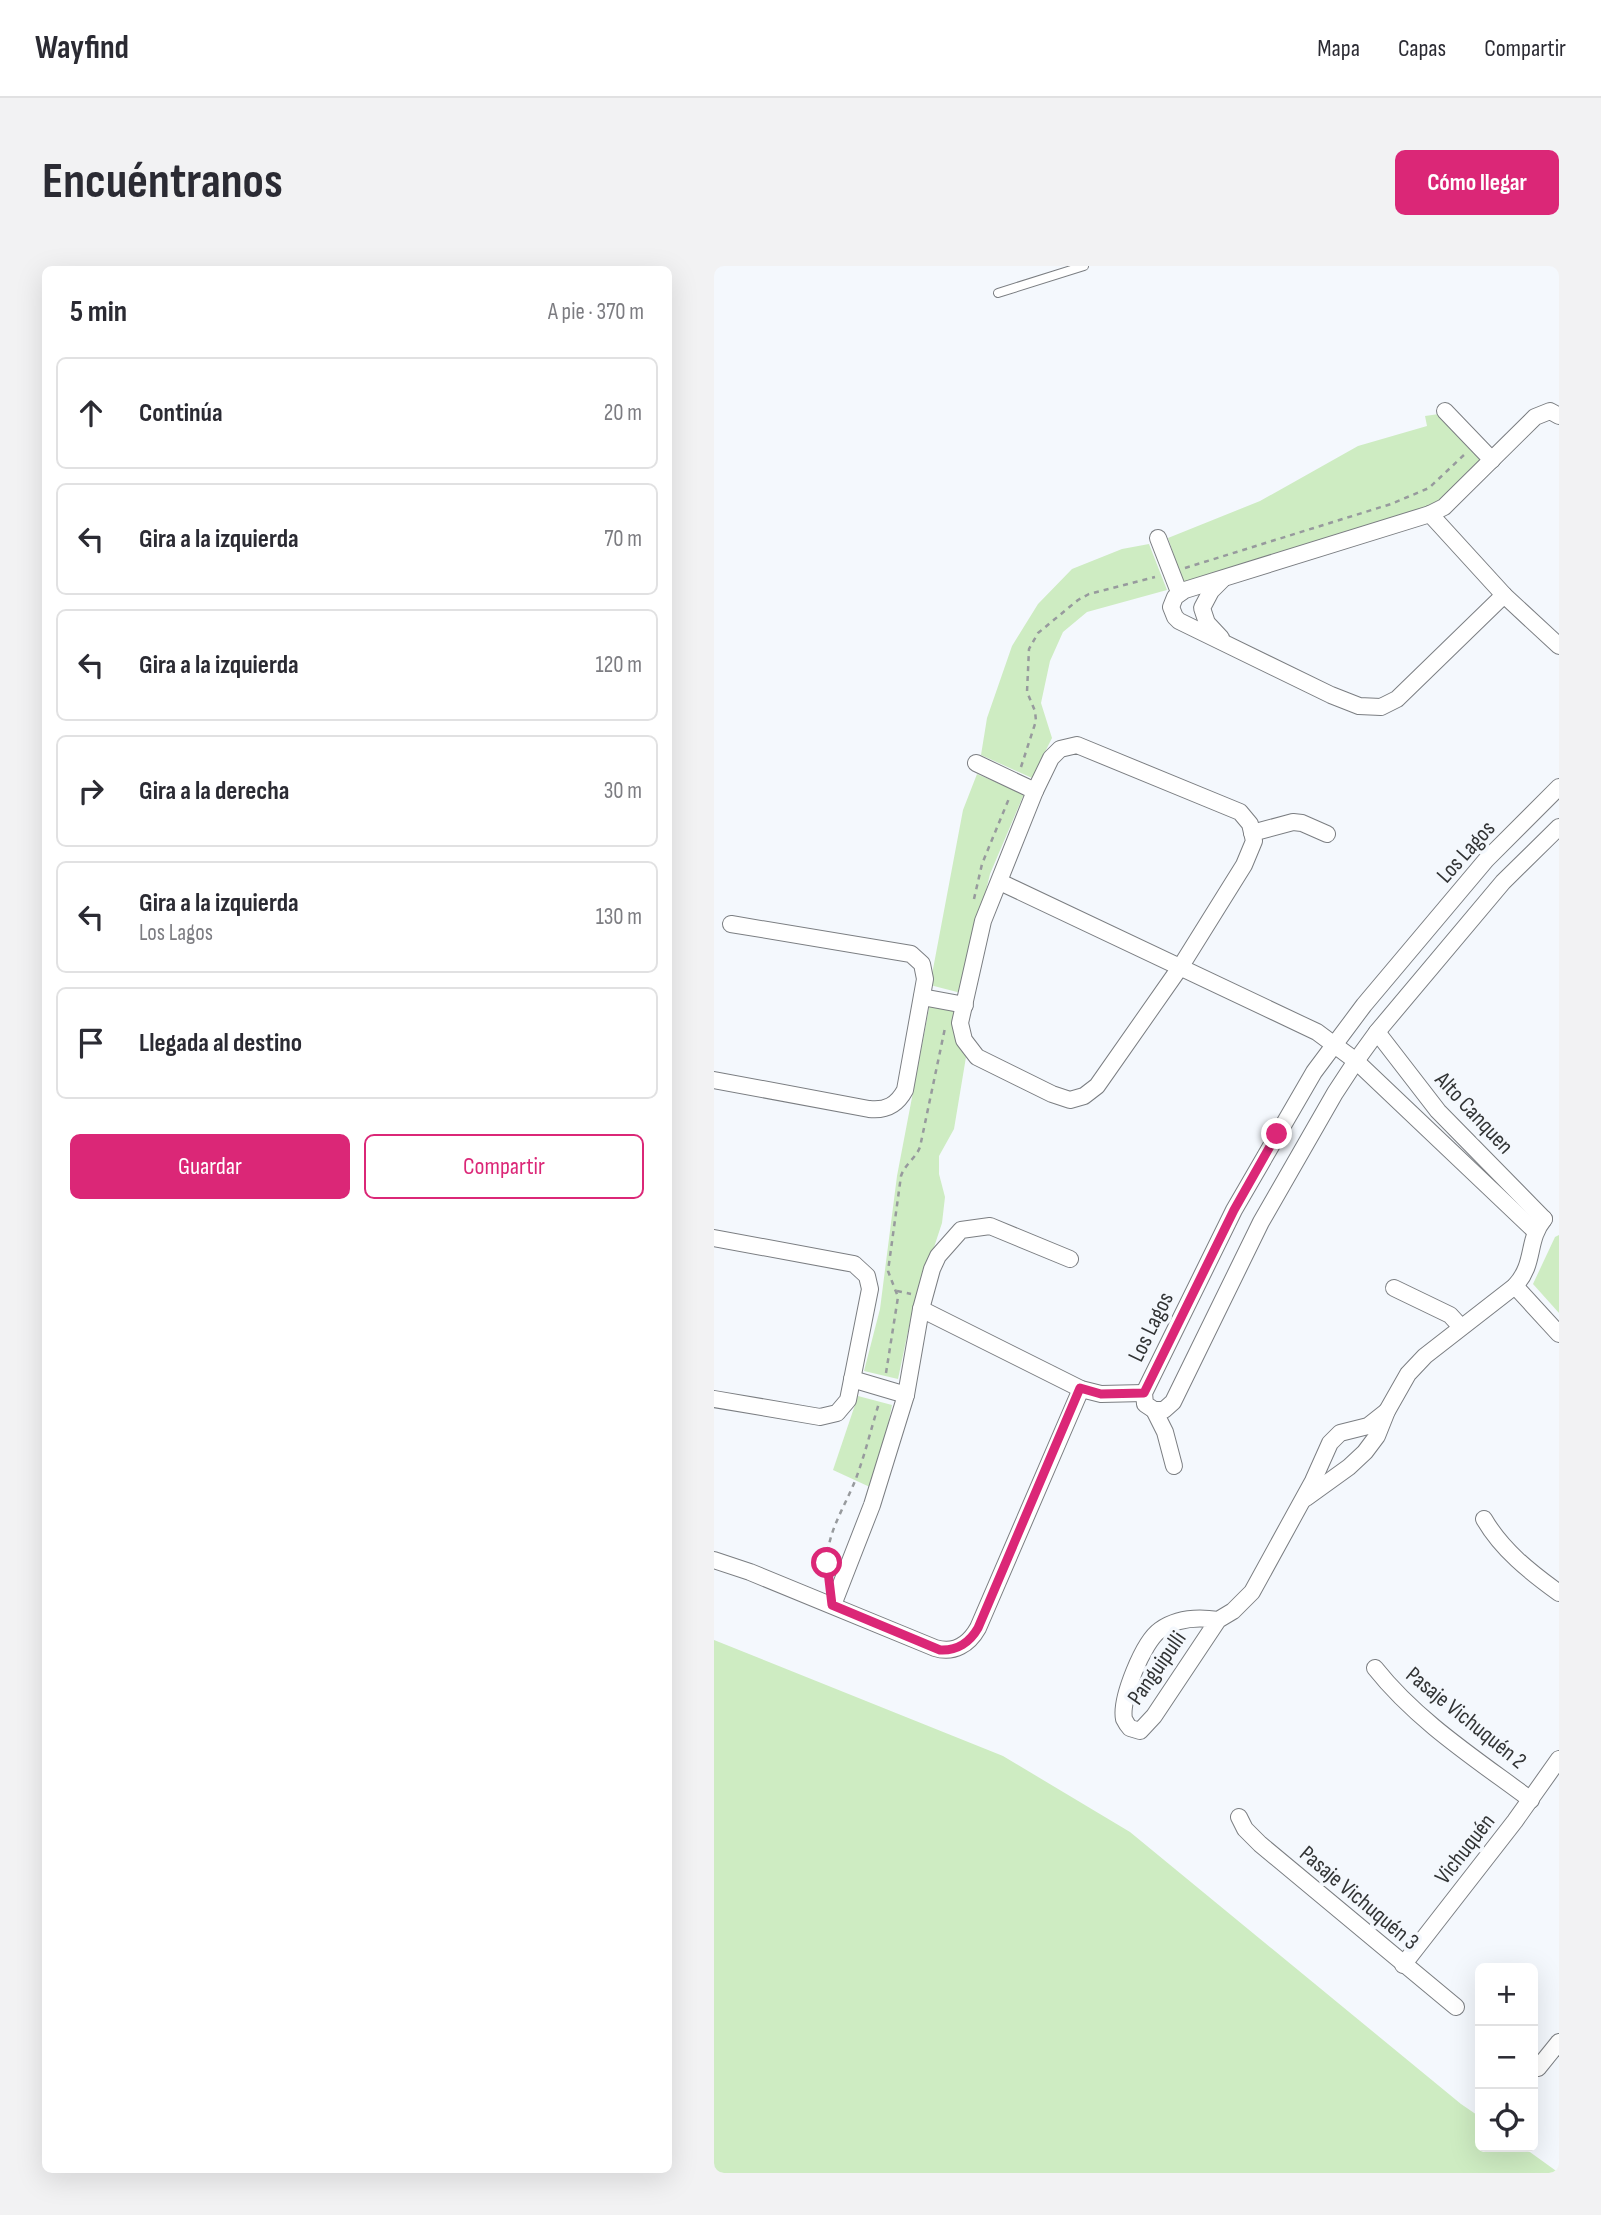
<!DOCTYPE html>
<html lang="es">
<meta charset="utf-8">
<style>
:root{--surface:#fff;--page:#f2f2f3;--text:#2b2b33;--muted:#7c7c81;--line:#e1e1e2;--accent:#db2777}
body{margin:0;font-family:"Sofia Sans Condensed",sans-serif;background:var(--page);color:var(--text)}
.controls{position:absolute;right:21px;bottom:21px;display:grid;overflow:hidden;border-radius:10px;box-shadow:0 7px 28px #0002}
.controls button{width:63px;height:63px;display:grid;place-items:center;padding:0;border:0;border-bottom:2px solid var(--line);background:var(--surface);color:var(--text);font:35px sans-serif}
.stop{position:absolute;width:21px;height:21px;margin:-16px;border:5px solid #db2777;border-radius:50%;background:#fff}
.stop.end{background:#db2777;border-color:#fff;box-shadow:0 2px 7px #0008}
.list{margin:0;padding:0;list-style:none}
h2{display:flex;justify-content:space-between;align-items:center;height:91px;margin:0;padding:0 28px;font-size:30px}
h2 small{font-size:23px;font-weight:400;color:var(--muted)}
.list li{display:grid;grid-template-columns:46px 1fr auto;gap:21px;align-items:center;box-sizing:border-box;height:112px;margin:0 14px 14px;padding:0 14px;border:2px solid var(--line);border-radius:10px}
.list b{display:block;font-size:26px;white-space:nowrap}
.list p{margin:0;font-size:23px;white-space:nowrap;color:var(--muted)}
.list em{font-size:23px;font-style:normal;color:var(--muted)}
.actions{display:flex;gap:14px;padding:21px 28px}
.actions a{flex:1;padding:16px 0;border:2px solid var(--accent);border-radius:10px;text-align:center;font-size:24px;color:var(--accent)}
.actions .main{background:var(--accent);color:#fff}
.icon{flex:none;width:38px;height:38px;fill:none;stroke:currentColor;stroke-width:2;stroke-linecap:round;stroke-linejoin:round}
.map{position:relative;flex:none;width:845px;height:1907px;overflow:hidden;border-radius:10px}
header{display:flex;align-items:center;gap:42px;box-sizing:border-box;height:98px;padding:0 35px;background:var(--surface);border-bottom:2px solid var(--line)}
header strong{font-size:33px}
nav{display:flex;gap:38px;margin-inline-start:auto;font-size:24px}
.intro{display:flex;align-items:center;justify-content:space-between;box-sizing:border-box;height:168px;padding:0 42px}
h1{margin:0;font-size:49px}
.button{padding:18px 32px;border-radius:10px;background:var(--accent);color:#fff;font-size:24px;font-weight:700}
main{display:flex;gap:42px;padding:0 42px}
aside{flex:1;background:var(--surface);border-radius:10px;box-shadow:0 7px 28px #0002}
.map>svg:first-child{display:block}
.green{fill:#ceecc2}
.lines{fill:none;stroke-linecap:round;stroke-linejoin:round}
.lane-casing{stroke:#7b7e82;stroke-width:10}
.street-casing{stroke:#7b7e82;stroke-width:18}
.path{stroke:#979a9d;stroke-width:2.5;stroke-dasharray:5 5;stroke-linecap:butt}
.lane{stroke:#fff;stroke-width:8}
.street{stroke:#fff;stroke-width:16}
.route{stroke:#db2777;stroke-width:9}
.labels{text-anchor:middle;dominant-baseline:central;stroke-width:7;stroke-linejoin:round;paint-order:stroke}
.street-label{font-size:23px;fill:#323435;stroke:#f4f8fd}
</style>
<header>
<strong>Wayfind</strong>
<nav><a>Mapa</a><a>Capas</a><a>Compartir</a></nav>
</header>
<div class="intro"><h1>Encuéntranos</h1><a class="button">Cómo llegar</a></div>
<main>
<aside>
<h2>5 min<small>A pie · 370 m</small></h2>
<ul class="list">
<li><svg class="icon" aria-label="ahead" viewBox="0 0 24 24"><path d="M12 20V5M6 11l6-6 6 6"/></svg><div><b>Continúa</b></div><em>20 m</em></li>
<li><svg class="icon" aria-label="left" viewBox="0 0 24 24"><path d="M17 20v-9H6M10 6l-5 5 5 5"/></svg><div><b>Gira a la izquierda</b></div><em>70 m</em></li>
<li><svg class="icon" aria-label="left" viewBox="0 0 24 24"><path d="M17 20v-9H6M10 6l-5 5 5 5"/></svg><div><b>Gira a la izquierda</b></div><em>120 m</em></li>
<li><svg class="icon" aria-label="right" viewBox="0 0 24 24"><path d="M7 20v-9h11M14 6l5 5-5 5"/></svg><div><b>Gira a la derecha</b></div><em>30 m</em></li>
<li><svg class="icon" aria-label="left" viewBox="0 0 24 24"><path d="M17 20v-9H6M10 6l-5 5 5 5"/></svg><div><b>Gira a la izquierda</b><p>Los Lagos</p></div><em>130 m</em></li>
<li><svg class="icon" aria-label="arrive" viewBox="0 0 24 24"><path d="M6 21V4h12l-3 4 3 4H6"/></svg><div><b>Llegada al destino</b></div></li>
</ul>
<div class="actions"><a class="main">Guardar</a><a>Compartir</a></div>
</aside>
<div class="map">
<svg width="845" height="1907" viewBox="0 0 845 1907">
<rect width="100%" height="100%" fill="#f4f8fd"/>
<g class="green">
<polygon points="725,148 771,193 735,228 718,239 470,319 454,272 546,235 644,180 713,160 711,150"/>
<polygon points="435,278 453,324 373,346 349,366 336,395 327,437 338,472 318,512 267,489 273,452 298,380 324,338 358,303 408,283"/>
<polygon points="263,508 310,528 276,608 247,727 216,719 249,544"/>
<polygon points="216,737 242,742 246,776 252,791 240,863 225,890 225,908 231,931 228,957 197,1051 184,1113 150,1105 166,1043 183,910"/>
<polygon points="845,969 845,1047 819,1018 841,971"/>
<polygon points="144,1130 178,1139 170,1179 158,1222 119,1204"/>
<polygon points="0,1374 289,1490 416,1566 747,1838 766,1851 766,1881 809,1881 845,1907 0,1907"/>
</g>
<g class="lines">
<g class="lane-casing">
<polyline id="lane" points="284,27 370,0"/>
</g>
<g class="street-casing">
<g id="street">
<polyline points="731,145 778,194"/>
<polyline points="716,248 790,329 845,380"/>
<polyline points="444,272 465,326"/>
<polyline points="790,329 683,433 667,441 645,440 617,429 465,355 461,351 457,341 461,331 471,324 716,248 730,241 821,151 836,145 845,150"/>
<polyline points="507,372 493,357 488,342 497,325 508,314"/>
<polygon points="363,479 526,546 536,558 540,575 530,599 467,700 383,820 370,830 356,834 338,828 263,791 250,774 246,757 269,655 321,525 337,492 346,483"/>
<polyline points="262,497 321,525"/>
<polyline points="845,521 772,594 650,739 600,806 520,944 430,1127 431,1138 440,1144 450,1144 459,1136 547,956 621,827 642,795 663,766 789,616 845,561"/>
<polyline points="538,567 579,556 588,557 613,568"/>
<polyline points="286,616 603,766 642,795 821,965"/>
<polyline points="208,731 251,739"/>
<polyline points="663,766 724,845 830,953"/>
<path d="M0 814 155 843C172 845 183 839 191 824L211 713 208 698 197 688 17 658"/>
<polyline points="0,972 140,998 153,1010 156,1023 134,1134 123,1147 106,1151 0,1133"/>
<polyline points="801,1020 845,1068"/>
<polyline points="680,1022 736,1049 747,1061"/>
<polyline points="207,1043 367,1123 387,1128 430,1127"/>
<polyline points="138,1113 192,1129"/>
<polyline points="440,1144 451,1166 460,1200"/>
<path d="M592 1232 635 1201 651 1186 663 1170 673 1145 694 1108 711 1090 801 1020C822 997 812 975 830 953"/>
<path d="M770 1253C788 1284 816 1306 845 1327"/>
<path d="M0 1294 36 1306 221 1382C240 1388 255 1378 264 1362L367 1123"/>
<polyline points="119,1339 158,1239 192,1129 207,1043 218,1003 224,990 247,964 276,960 356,993"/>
<path d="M504 1354C485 1351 463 1352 446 1364 429 1376 406 1433 410 1453 411 1455 414 1460 416 1462L426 1465 440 1450 504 1354 519 1345 538 1326 599 1215 616 1177 626 1167 654 1160 673 1145"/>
<path d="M661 1402C703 1455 762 1493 817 1534"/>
<polyline points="525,1551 531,1563 546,1578 742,1741"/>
<polyline points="689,1699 801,1555 845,1493"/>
<polyline points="824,1802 845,1776"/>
</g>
</g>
<g class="path">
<polyline points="471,302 677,238 715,222 752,187"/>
<polyline points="307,501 322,455 321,445 313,426 315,383 324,367 364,334 375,328 441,311"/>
<polyline points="260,633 268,598 296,530"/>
<polyline points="183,1025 197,1028"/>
<path d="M172 1107 184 1031 174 1005 187 910C191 898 202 892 206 881L231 762"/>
<path d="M114 1306C109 1272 129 1245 141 1215 151 1189 157 1163 165 1137"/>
</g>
<use href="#lane" class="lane"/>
<use href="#street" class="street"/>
</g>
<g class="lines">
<path class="route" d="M113 1297 118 1339 226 1384C243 1385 256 1376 264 1362L366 1122 387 1128 430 1127 520 944 563 868"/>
</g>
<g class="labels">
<g class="street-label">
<text transform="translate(752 586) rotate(-48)">Los Lagos</text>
<text transform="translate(760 847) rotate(47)">Alto Canquen</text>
<text transform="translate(437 1061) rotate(-64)">Los Lagos</text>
<text transform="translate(443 1402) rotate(-55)">Panguipulli</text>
<text transform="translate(752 1452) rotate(39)">Pasaje Vichuquén 2</text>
<text transform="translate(751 1583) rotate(-52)">Vichuquén</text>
<text transform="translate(645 1632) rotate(40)">Pasaje Vichuquén 3</text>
</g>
</g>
</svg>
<div class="controls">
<button>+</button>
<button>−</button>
<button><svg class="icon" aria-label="locate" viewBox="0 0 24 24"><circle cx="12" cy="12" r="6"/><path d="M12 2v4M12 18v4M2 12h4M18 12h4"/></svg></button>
</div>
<div class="stop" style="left:113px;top:1297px"></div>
<div class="stop end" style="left:563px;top:868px"></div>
</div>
</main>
